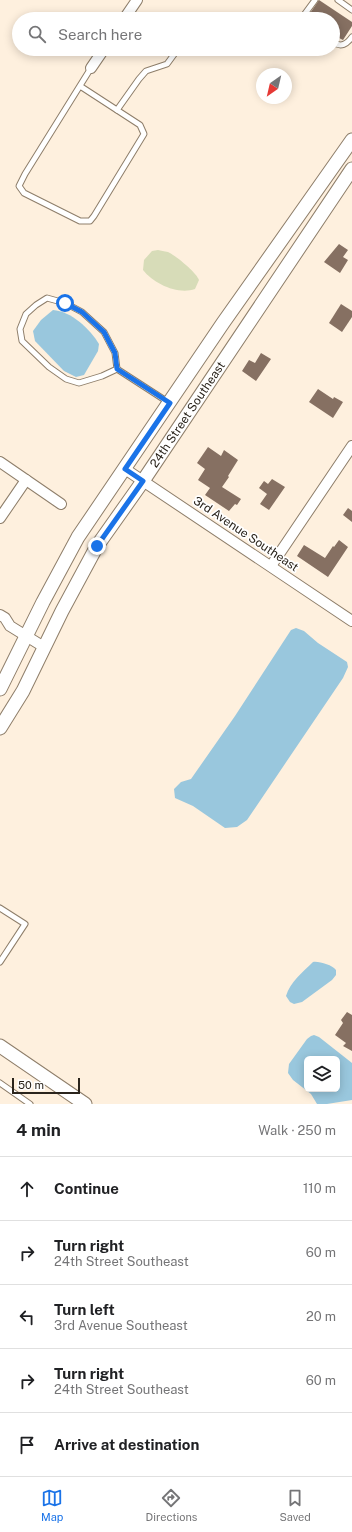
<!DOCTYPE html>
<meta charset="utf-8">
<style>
:root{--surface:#fff;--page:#f2f2f2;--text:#202124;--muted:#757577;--line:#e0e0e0;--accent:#1a73e8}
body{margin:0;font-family:"Public Sans",sans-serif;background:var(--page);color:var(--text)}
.controls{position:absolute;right:12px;bottom:12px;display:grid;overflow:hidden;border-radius:6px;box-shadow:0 2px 10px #0003}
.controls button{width:36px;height:36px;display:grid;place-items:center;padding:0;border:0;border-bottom:1px solid var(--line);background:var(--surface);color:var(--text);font:20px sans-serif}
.compass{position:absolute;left:256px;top:68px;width:36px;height:36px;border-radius:50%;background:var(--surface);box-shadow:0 2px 10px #0003;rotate:214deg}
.scale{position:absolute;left:12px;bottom:10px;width:68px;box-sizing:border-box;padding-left:4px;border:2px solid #2a241c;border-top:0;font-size:11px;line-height:14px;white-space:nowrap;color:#2a241c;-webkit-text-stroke:3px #fff;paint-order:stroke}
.stop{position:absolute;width:12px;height:12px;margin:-9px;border:3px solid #1a73e8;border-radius:50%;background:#fff}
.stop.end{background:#1a73e8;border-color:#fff;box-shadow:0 1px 4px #0008}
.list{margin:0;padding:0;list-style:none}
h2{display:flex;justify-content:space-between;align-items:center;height:52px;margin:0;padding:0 16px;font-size:17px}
h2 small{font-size:13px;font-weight:400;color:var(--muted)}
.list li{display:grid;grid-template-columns:26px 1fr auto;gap:12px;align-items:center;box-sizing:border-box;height:64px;padding:0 16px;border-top:1px solid var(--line)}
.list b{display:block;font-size:15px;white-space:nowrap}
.list p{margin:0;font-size:13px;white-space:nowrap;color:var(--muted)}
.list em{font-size:13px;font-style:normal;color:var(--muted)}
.icon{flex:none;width:22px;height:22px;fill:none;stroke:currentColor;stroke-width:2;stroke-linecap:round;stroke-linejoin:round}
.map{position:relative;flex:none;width:352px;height:1104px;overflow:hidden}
.search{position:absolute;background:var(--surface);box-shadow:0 2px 10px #0003;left:12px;right:12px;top:12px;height:44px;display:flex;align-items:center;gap:10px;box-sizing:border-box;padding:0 14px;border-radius:22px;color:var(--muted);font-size:15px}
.sheet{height:372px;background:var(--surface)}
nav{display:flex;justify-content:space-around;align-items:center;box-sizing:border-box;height:56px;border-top:1px solid var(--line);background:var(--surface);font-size:11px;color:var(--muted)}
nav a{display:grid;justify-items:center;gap:2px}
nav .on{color:var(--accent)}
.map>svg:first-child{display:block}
.green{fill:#d7dcb8}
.water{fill:#99c7dd;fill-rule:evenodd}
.building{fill:#867062}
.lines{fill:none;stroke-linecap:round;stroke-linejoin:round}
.service-casing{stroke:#8e7e6a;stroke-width:7}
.minor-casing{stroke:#8e7e6a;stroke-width:12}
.tertiary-casing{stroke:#8e7e6a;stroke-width:15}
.service{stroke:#fff;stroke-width:5}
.minor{stroke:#fff;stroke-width:10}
.tertiary{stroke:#fff;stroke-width:13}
.route{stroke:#1a73e8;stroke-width:5}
.labels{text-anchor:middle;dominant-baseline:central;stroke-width:3.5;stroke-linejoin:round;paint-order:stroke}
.street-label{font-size:12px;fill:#2a241c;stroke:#fff}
</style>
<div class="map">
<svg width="352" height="1104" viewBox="0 0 352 1104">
<rect width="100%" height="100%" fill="#fef0de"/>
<path class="green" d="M158 250C161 251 164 251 168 252 175 255 197 273 199 280L195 289C178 295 154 284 143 270L144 260 152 251Z"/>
<g class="water">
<path d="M53 310C71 311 90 329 99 344L98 351 84 375 76 377 64 371 35 341 33 331 41 320Z"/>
<polygon points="296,628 304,631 318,643 347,662 348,667 343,678 247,820 237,827 225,828 193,806 175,798 174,789 181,782 191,779 235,716 291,630"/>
<path d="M313 962C319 961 332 965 336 970V975L332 980 302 1002 294 1004 290 1002 286 996C290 982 303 972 313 962Z"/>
<path d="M314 1035 319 1037 352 1063V1100L327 1104H317L311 1094 293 1080 288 1073 289 1064 307 1039 311 1036ZM307 1059H337V1089H307Z"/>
</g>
<g class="building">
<polygon points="319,0 352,22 352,26 343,40 333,35 333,19 306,19"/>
<polygon points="339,244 348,250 343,257 348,260 340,273 324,262"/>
<polygon points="341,304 352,311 352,317 342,332 329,323"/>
<polygon points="261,353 271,359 256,381 242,371 249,360 255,363"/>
<polygon points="318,389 333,399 334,397 343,402 333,418 309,402"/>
<polygon points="208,447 221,456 224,450 238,460 228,476 229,477 222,487 241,499 237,505 235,504 229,511 205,495 210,488 198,480 205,469 197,463"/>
<polygon points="272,479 285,487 269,510 260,504 267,494 259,488 264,481 268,484"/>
<polygon points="348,508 352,511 352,522 343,515"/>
<polygon points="339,540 348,547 328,577 297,556 304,545 325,558 333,546 334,547"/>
<polygon points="347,1012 352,1015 352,1051 343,1046 346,1043 335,1035 343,1023 341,1020"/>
</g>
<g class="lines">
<g class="service-casing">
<g id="service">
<polyline points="338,0 352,10"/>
<polyline points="301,19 315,0"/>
<path d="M333 42C341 48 347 44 352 37"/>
<polyline points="80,86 140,125 144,134 94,216 90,221 80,221 24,193 19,186 25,174 91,68"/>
<polyline points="117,110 139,79 146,71 167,64 178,49"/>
<polygon points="47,298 65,303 82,312 104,332 115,353 117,369 102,376 79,383 66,379 49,367 22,341 20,329 26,314 36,305"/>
<polyline points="117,369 168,402"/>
<polyline points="0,908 25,924 0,962"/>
<polyline points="0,1083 30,1104"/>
</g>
</g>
<g class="minor-casing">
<g id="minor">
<polyline points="124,19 137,0"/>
<polyline points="91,68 104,49"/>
<polyline points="0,462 61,504"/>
<polyline points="125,469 352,621"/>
<polyline points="0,518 26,480"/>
<polyline points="271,566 352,446"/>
<polyline points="0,615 5,618 10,626 44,647"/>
</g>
</g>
<g class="tertiary-casing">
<g id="tertiary">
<polyline points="0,689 43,602 78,537 223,323 352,140"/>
<path id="s1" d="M0 728 23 691 62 611 97 546 143 481 352 169"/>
<polyline points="0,1046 85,1104"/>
</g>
</g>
<use href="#service" class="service"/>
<use href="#minor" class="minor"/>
<use href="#tertiary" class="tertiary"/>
</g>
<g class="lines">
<polyline class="route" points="65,303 82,312 104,332 115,353 117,369 170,403 125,469 143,481 97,546"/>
</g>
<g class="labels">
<g class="street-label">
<text stroke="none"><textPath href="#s1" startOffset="366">24th Street Southeast</textPath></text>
<text transform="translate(246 534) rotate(34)">3rd Avenue Southeast</text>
</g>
</g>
</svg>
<div class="controls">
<button><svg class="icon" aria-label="layers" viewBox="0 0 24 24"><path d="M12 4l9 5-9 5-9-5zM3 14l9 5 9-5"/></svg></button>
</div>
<svg class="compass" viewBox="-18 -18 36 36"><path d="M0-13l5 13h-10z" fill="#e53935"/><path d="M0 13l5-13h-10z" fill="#757577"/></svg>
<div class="scale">50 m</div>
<div class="stop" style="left:65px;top:303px"></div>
<div class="stop end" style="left:97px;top:546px"></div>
<div class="search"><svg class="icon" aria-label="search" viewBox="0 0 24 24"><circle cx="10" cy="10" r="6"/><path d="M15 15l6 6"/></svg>Search here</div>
</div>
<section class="sheet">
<h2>4 min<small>Walk · 250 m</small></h2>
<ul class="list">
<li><svg class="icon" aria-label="ahead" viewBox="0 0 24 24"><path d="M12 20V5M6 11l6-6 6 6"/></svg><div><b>Continue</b></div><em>110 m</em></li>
<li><svg class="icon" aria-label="right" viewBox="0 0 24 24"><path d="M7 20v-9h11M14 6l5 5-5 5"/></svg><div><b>Turn right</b><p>24th Street Southeast</p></div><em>60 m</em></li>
<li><svg class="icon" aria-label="left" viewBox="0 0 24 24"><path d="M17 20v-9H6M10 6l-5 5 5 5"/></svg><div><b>Turn left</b><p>3rd Avenue Southeast</p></div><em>20 m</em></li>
<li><svg class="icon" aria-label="right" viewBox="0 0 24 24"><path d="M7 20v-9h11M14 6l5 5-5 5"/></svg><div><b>Turn right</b><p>24th Street Southeast</p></div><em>60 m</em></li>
<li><svg class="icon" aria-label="arrive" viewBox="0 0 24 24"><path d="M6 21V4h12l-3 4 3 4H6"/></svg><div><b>Arrive at destination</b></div></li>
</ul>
</section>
<nav>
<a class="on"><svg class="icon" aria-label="map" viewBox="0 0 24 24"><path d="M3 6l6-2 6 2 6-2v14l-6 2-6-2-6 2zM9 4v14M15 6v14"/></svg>Map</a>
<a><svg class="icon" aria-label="directions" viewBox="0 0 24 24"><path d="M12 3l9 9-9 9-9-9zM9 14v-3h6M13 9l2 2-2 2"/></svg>Directions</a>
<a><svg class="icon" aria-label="saved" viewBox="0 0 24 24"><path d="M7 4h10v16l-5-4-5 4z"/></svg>Saved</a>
</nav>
